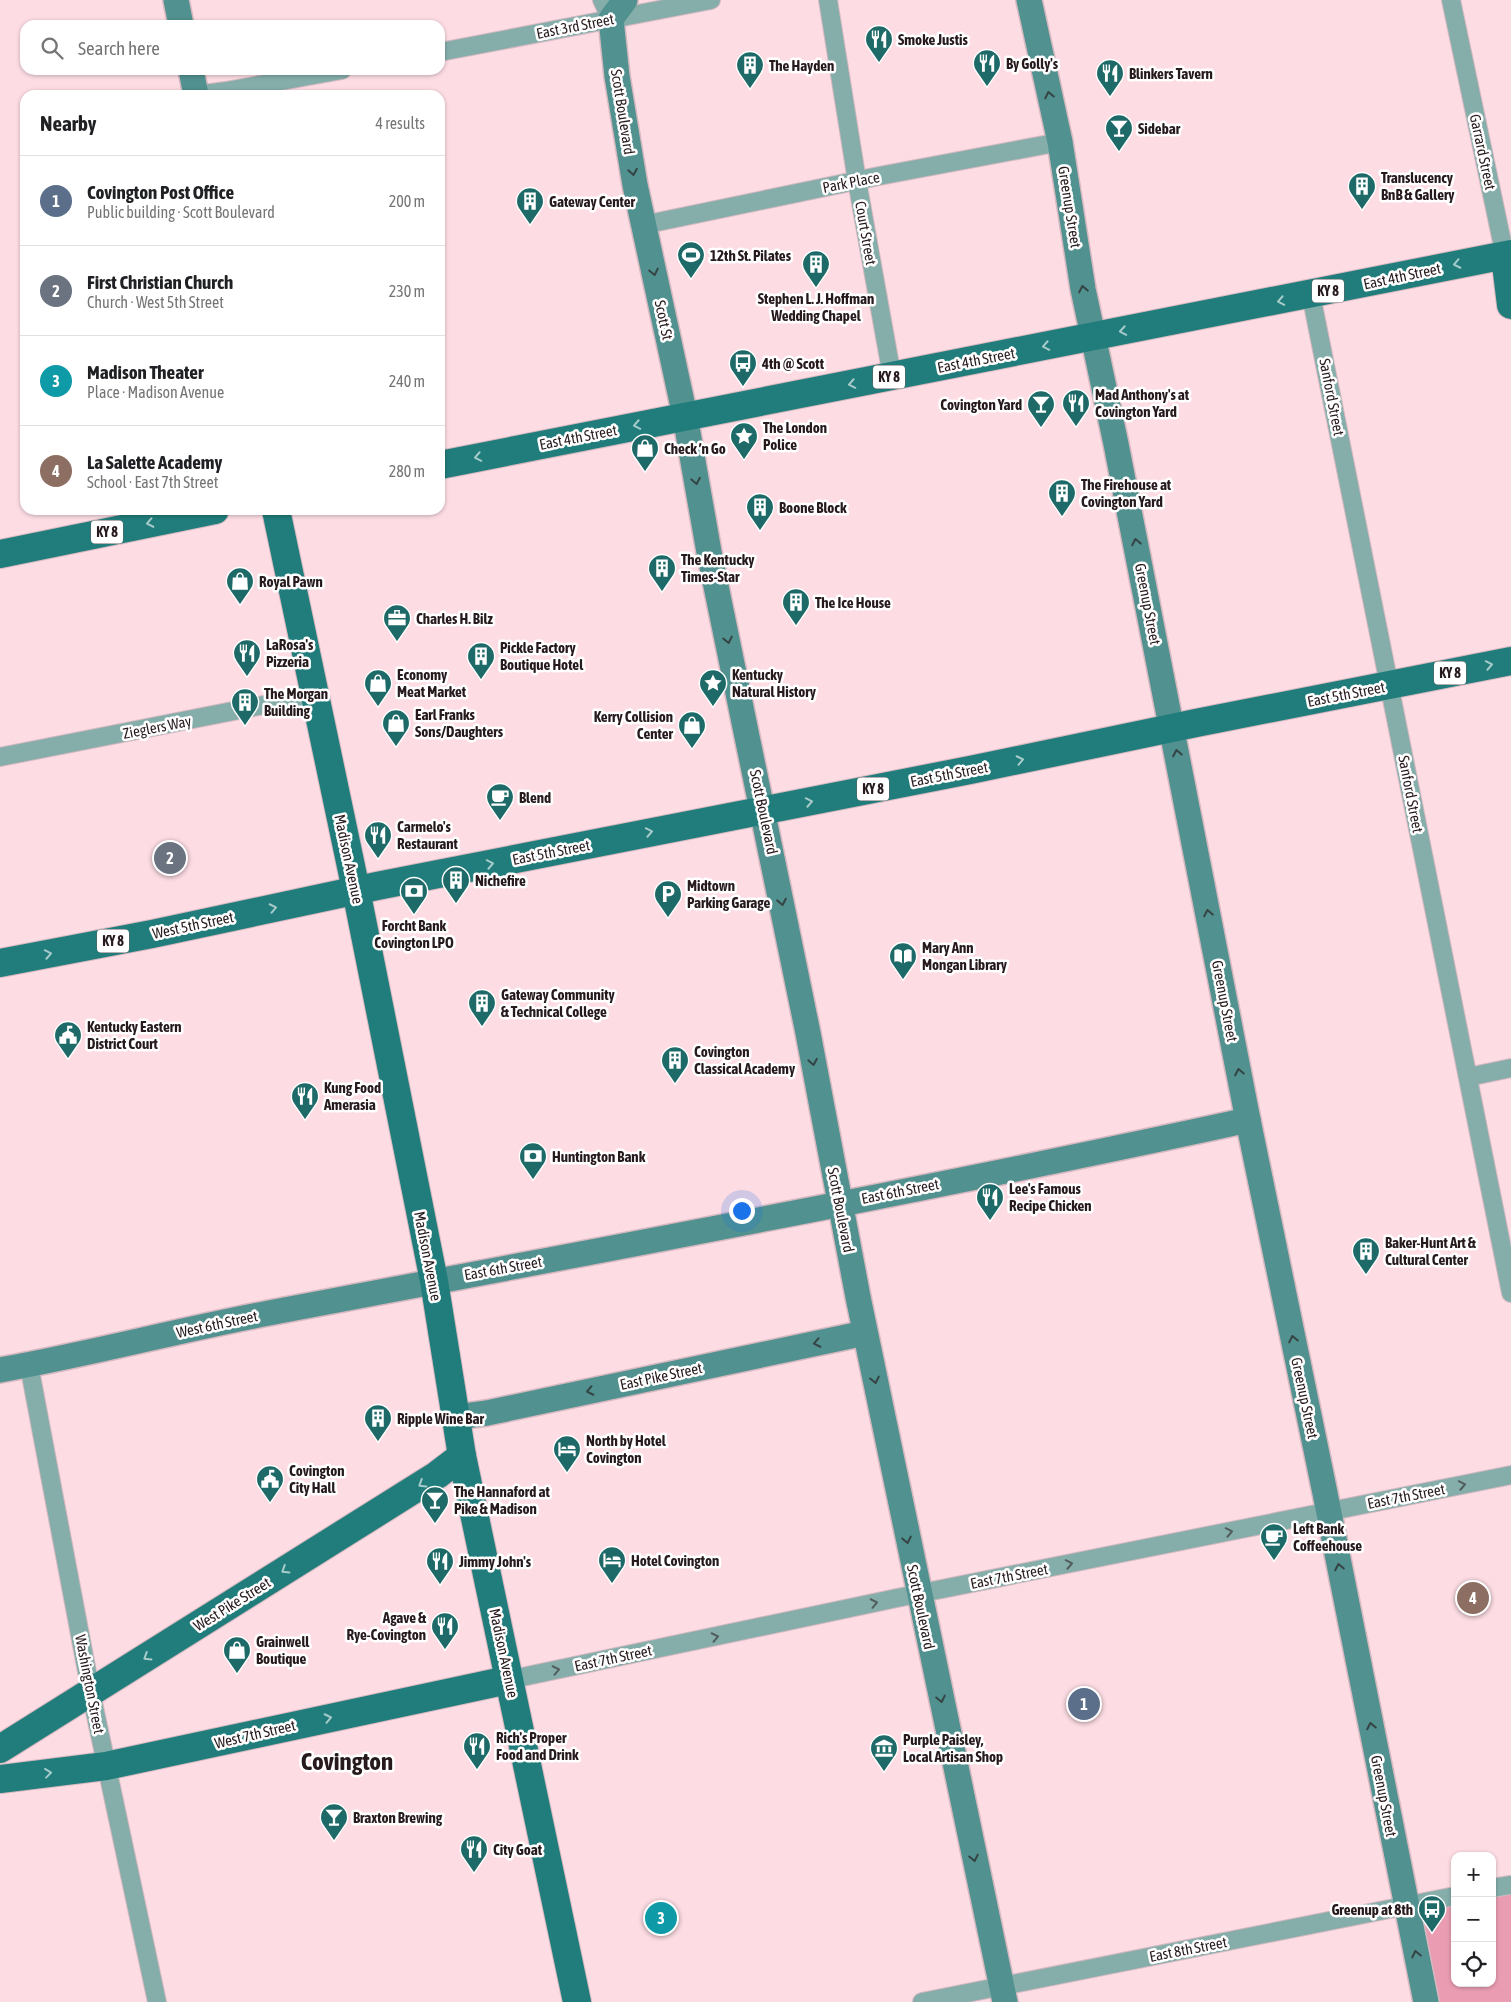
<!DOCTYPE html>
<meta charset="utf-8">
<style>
:root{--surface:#fff;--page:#f2f2f2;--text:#202124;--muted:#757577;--line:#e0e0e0;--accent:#0f766e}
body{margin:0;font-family:"Asap Condensed",sans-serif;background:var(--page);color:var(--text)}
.controls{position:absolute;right:15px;bottom:15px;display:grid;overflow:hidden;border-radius:10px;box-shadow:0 1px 4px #0004}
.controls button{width:45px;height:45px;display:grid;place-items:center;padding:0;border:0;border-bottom:1px solid var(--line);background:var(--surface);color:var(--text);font:25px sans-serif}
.you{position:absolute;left:741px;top:1210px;width:18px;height:18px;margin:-12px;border:4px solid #fff;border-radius:50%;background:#1a73e8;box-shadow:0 0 0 8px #1a73e833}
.badge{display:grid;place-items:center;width:32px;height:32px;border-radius:50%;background:var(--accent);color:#fff;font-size:16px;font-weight:700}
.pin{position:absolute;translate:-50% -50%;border:2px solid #fff;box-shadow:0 1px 5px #0006}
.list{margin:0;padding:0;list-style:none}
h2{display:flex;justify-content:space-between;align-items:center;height:65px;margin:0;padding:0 20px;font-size:21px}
h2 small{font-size:16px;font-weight:400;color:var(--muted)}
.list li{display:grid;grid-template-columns:32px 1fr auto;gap:15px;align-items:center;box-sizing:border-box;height:90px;padding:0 20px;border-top:1px solid var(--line)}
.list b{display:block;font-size:19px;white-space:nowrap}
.list p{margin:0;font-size:16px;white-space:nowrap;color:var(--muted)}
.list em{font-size:16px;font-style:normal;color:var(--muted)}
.icon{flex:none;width:28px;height:28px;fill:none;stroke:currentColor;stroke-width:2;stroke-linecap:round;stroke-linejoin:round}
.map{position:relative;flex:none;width:1511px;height:2002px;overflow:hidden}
.search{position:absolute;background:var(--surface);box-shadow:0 1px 4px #0004;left:20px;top:20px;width:425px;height:55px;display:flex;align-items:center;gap:12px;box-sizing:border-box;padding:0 18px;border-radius:15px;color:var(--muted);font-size:19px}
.panel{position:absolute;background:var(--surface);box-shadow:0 1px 4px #0004;left:20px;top:90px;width:425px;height:425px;border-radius:15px}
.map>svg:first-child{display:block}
.green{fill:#ea9db2}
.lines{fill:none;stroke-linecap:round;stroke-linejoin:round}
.street-casing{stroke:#d6b9c0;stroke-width:20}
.secondary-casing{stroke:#d6b9c0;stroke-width:28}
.primary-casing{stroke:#d6b9c0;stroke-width:30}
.street{stroke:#85aeab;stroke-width:18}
.secondary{stroke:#51918f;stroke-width:25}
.primary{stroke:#207d7b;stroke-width:28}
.oneway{stroke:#354445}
.oneway2{stroke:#a6cbca}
.oneway3{stroke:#515d5d}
.labels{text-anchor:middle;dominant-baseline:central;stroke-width:5;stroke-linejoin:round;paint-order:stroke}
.shield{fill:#fff;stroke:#675f61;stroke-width:1}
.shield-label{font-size:14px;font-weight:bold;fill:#261a1d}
.street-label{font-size:15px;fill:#261a1d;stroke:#fff}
.poi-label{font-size:15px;font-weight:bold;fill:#261a1d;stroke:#fff;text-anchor:start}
.town-label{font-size:25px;font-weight:bold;fill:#261a1d;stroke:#fff}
</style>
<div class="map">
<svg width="1511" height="2002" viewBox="0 0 1511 2002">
<rect width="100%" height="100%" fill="#fddce4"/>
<polygon class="green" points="1511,1885 1511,2002 1426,2002 1406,1906 1455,1896 1455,1983 1492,1983 1492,1888"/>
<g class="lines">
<g class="street-casing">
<g id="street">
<polyline points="602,0 611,19"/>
<polyline points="828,0 857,181 892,376"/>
<polyline points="1451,0 1505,256"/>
<polyline points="440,52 711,0"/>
<polyline points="196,95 226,91 342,70"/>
<polyline points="643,225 879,176 1060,142"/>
<polyline points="1311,295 1511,1293"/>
<polyline points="0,757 314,695"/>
<polyline points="1468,1077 1511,1068"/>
<polyline points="29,1365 91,1693 157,2002"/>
<polyline points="508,1680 897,1598 1511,1475"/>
<polyline points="1492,1888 1511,1885"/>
<polyline points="922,2002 1455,1896"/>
</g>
</g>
<g class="secondary-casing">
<g id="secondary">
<polyline points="176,0 181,25"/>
<polyline points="625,0 611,19 617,76 635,185 685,416 709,552 808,1033 858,1297 1005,2002"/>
<polyline points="1029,0 1060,142 1083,289 1116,444 1248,1120 1325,1493 1426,2002"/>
<polyline points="191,70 196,95"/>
<path d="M0 1370C90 1354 179 1330 269 1313 596 1251 923 1191 1248 1120"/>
<polyline points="457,1417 487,1413 865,1333"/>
</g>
</g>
<g class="primary-casing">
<g id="primary">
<polyline points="1505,256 1511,305"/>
<polyline points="440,465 1511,254"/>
<polyline points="276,510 356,890 434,1281 462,1456 577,2002"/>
<polyline points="0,554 215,510"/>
<polyline points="0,963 152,934 377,886 970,770 1196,723 1511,661"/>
<polyline points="0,1749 437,1475 462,1456"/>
<polyline points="0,1779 106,1766 508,1680"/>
</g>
</g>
<use href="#street" class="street"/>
<use href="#secondary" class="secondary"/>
<use href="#primary" class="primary"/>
</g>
<defs><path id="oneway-chevron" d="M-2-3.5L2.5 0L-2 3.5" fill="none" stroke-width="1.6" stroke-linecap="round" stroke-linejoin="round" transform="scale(1.25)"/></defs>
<g class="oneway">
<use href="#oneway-chevron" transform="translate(1049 95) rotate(-102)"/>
<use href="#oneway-chevron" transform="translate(633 172) rotate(80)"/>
<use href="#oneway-chevron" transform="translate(654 272) rotate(78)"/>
<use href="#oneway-chevron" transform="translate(1083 289) rotate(-101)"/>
<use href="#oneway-chevron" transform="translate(696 481) rotate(80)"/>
<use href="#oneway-chevron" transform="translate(1136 542) rotate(-101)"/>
<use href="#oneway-chevron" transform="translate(728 640) rotate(78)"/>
<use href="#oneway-chevron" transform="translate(1177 753) rotate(-101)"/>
<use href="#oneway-chevron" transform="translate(782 902) rotate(79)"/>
<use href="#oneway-chevron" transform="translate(1208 913) rotate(-101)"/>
<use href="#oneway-chevron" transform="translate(813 1062) rotate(80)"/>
<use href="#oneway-chevron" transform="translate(1239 1072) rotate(-101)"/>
<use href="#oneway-chevron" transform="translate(1293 1339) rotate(-102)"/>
<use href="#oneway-chevron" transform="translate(817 1343) rotate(168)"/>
<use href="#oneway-chevron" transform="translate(875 1380) rotate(78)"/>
<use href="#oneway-chevron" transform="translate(590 1391) rotate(168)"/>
<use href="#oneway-chevron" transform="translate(907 1540) rotate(78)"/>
<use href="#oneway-chevron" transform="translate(1339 1567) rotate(-101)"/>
<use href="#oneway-chevron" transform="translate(941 1699) rotate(78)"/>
<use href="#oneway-chevron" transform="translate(1371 1726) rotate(-101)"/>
<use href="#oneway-chevron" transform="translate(974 1858) rotate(78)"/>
<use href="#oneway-chevron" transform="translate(1416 1954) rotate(-102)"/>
</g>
<g class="oneway2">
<use href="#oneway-chevron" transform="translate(1457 264) rotate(168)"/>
<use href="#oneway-chevron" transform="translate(1281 301) rotate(169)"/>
<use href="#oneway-chevron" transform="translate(1123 331) rotate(170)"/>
<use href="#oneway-chevron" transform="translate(1046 346) rotate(169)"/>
<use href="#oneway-chevron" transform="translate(852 384) rotate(169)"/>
<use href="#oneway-chevron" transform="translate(637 425) rotate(169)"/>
<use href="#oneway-chevron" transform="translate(478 457) rotate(169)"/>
<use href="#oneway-chevron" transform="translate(150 523) rotate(168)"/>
<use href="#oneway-chevron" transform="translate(1489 665) rotate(-11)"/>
<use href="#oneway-chevron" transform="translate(1020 760) rotate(-12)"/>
<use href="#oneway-chevron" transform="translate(809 802) rotate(-11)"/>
<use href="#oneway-chevron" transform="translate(649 832) rotate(-11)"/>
<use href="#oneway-chevron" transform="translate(490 864) rotate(-11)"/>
<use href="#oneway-chevron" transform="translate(273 908) rotate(-12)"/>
<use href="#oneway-chevron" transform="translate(48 954) rotate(-11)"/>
<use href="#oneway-chevron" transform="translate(422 1484) rotate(148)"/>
<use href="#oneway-chevron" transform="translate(285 1570) rotate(148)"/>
<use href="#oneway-chevron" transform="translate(147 1657) rotate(148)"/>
<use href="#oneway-chevron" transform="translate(328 1718) rotate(-12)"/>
<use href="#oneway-chevron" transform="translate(48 1773) rotate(-7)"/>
</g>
<g class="oneway3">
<use href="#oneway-chevron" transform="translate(1462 1485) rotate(-11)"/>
<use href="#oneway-chevron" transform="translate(1229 1532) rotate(-11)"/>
<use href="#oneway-chevron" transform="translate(1069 1564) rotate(-11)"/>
<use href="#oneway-chevron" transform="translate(874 1603) rotate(-12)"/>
<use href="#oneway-chevron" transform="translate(715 1637) rotate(-12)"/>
<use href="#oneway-chevron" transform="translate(556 1670) rotate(-12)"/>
</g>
<defs>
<g id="restaurant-pin" transform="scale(1.4375)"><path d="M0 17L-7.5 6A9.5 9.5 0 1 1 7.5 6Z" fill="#1e6a68" stroke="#fff"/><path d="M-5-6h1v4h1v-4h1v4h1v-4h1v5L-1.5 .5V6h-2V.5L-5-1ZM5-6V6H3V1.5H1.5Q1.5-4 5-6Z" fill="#fff"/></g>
<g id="building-pin" transform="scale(1.4375)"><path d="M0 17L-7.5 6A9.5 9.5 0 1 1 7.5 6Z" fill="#1e6a68" stroke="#fff"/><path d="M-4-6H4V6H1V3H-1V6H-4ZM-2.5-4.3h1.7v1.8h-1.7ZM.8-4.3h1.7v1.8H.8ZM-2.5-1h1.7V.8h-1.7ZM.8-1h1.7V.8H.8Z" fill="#fff"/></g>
<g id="bar-pin" transform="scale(1.4375)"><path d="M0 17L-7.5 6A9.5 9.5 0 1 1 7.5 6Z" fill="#1e6a68" stroke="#fff"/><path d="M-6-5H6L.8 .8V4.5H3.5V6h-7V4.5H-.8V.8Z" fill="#fff"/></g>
<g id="stadium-pin" transform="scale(1.4375)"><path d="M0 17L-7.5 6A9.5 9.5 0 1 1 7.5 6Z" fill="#1e6a68" stroke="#fff"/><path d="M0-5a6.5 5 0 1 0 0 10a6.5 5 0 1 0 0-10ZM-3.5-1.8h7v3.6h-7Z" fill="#fff"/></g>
<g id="bus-pin" transform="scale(1.4375)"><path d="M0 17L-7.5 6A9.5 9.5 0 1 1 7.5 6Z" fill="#1e6a68" stroke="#fff"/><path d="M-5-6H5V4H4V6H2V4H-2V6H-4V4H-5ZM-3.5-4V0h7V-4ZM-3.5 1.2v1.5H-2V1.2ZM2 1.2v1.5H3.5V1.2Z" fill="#fff"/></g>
<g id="sight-pin" transform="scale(1.4375)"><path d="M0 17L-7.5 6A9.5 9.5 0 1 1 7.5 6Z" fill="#1e6a68" stroke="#fff"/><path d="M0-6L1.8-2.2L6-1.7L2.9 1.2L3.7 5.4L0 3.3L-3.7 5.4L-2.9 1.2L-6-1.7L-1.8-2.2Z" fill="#fff"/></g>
<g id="shop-pin" transform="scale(1.4375)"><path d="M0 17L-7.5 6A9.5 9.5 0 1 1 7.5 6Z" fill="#1e6a68" stroke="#fff"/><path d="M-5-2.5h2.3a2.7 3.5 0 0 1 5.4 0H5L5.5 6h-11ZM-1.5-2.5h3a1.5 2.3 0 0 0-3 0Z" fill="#fff"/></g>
<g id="office-pin" transform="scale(1.4375)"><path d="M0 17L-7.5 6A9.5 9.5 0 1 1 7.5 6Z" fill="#1e6a68" stroke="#fff"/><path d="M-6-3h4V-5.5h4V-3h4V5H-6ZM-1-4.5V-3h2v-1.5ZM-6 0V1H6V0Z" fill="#fff"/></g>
<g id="cafe-pin" transform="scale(1.4375)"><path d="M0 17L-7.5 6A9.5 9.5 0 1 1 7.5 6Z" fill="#1e6a68" stroke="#fff"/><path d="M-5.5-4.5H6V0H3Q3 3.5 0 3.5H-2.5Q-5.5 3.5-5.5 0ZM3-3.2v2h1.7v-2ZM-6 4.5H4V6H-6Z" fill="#fff"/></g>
<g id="bank-pin" transform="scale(1.4375)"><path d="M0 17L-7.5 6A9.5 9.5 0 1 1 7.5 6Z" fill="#1e6a68" stroke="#fff"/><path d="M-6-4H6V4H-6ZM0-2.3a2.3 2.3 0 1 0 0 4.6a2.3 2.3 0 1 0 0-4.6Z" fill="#fff"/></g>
<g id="parking-pin" transform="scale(1.4375)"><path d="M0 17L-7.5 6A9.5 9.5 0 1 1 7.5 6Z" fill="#1e6a68" stroke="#fff"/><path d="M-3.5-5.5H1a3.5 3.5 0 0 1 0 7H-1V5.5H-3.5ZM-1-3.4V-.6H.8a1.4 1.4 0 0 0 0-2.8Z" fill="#fff"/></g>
<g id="library-pin" transform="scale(1.4375)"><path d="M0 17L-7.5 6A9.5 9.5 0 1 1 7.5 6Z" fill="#1e6a68" stroke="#fff"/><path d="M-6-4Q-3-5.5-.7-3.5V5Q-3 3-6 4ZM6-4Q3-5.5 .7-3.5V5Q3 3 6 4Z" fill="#fff"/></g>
<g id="civic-pin" transform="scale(1.4375)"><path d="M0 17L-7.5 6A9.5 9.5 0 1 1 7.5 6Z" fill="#1e6a68" stroke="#fff"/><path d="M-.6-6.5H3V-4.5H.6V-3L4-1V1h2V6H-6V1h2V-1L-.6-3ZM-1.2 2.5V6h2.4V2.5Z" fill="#fff"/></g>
<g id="hotel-pin" transform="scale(1.4375)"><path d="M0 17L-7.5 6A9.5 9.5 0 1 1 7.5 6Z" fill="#1e6a68" stroke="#fff"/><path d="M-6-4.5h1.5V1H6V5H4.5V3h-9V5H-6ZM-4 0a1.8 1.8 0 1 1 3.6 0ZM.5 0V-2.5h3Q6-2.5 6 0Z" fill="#fff"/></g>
<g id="museum-pin" transform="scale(1.4375)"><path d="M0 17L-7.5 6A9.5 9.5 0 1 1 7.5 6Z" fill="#1e6a68" stroke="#fff"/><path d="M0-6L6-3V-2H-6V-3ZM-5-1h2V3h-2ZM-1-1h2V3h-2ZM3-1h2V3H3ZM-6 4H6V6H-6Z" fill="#fff"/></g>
</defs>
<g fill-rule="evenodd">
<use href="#restaurant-pin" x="879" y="39"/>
<use href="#restaurant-pin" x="987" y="63"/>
<use href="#building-pin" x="750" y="65"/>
<use href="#restaurant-pin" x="1110" y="73"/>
<use href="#bar-pin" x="1119" y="128"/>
<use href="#building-pin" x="1362" y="186"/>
<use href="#building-pin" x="530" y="201"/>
<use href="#stadium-pin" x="691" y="255"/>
<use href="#building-pin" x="816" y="264"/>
<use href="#bus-pin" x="743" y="363"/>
<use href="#restaurant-pin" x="1076" y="403"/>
<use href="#bar-pin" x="1041" y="404"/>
<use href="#sight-pin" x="744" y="436"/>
<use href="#shop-pin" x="645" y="448"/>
<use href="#building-pin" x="1062" y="493"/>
<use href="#building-pin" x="760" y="507"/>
<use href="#building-pin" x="662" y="568"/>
<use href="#shop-pin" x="240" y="581"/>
<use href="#building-pin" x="796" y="602"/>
<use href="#office-pin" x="397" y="618"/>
<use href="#restaurant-pin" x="247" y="653"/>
<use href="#building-pin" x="481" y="656"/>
<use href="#shop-pin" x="378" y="683"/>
<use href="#sight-pin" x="713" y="683"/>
<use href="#building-pin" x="245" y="702"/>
<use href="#shop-pin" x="396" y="723"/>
<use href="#shop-pin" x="692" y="725"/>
<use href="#cafe-pin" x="500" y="797"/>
<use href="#restaurant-pin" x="378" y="835"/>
<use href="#building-pin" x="456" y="880"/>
<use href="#bank-pin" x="414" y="891"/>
<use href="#parking-pin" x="668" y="894"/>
<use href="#library-pin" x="903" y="956"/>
<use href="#building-pin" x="482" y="1003"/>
<use href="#civic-pin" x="68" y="1035"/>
<use href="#building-pin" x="675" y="1060"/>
<use href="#restaurant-pin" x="305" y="1096"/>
<use href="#bank-pin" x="533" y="1156"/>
<use href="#restaurant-pin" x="990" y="1197"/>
<use href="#building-pin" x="1366" y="1251"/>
<use href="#building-pin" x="378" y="1418"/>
<use href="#hotel-pin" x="567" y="1449"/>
<use href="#civic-pin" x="270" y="1479"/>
<use href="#bar-pin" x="435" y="1500"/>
<use href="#cafe-pin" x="1274" y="1537"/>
<use href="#hotel-pin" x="612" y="1560"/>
<use href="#restaurant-pin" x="440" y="1561"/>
<use href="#restaurant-pin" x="445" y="1626"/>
<use href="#shop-pin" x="237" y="1650"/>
<use href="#restaurant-pin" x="477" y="1746"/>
<use href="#museum-pin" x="884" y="1748"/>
<use href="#bar-pin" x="334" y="1817"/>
<use href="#restaurant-pin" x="474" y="1849"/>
<use href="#bus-pin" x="1432" y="1909"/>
</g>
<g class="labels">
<g class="shield">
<rect x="1312" y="279.5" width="32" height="23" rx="4"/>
<rect x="873" y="365.5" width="32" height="23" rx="4"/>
<rect x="91" y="520.5" width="32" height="23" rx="4"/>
<rect x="1434" y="661.5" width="32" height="23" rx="4"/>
<rect x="857" y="777.5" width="32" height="23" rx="4"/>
<rect x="97" y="929.5" width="32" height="23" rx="4"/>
</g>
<g class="shield-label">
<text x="1328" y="291">KY 8</text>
<text x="889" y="377">KY 8</text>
<text x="107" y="532">KY 8</text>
<text x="1450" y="673">KY 8</text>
<text x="873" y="789">KY 8</text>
<text x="113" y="941">KY 8</text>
</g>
<g class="street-label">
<text transform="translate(575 26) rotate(-11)">East 3rd Street</text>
<text transform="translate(623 112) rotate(81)">Scott Boulevard</text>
<text transform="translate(1483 152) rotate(78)">Garrard Street</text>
<text transform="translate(851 182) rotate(-11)">Park Place</text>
<text transform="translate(1070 207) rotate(81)">Greenup Street</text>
<text transform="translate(866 233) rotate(80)">Court Street</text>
<text transform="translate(1402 276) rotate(-12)">East 4th Street</text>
<text transform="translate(664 320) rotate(78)">Scott St</text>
<text transform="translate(976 360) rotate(-11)">East 4th Street</text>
<text transform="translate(1332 397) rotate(79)">Sanford Street</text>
<text transform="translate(578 437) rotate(-11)">East 4th Street</text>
<text transform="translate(1148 604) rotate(79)">Greenup Street</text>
<text transform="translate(1346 694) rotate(-11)">East 5th Street</text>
<text transform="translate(157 727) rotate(-11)">Zieglers Way</text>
<text transform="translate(949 774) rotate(-11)">East 5th Street</text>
<text transform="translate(1411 794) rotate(79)">Sanford Street</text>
<text transform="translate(764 812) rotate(78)">Scott Boulevard</text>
<text transform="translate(551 852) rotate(-11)">East 5th Street</text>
<text transform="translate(349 859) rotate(78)">Madison Avenue</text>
<text transform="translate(193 925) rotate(-12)">West 5th Street</text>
<text transform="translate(1225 1001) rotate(79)">Greenup Street</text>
<text transform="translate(900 1191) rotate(-11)">East 6th Street</text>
<text transform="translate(841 1210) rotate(79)">Scott Boulevard</text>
<text transform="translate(428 1256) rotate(79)">Madison Avenue</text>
<text transform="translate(503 1268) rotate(-10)">East 6th Street</text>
<text transform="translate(217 1324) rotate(-12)">West 6th Street</text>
<text transform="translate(661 1376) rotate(-12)">East Pike Street</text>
<text transform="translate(1305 1398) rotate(78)">Greenup Street</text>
<text transform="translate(1406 1496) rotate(-11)">East 7th Street</text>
<text transform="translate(1009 1576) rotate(-11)">East 7th Street</text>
<text transform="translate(232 1604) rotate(-32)">West Pike Street</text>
<text transform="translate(921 1607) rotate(78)">Scott Boulevard</text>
<text transform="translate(504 1653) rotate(78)">Madison Avenue</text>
<text transform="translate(613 1658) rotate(-12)">East 7th Street</text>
<text transform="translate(90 1684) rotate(79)">Washington Street</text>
<text transform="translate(255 1734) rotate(-13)">West 7th Street</text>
<text transform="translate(1384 1796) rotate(79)">Greenup Street</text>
<text transform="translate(1188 1949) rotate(-11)">East 8th Street</text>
</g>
<g class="poi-label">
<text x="898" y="39">Smoke Justis</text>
<text x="1006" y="63">By Golly's</text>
<text x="769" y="65">The Hayden</text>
<text x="1129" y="73">Blinkers Tavern</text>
<text x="1138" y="128">Sidebar</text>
<text x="1381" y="177">Translucency<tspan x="1381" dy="17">BnB &amp; Gallery</tspan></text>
<text x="549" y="201">Gateway Center</text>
<text x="710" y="255">12th St. Pilates</text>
<text x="816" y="298" text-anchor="middle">Stephen L. J. Hoffman<tspan x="816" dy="17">Wedding Chapel</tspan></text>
<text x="762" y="363">4th @ Scott</text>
<text x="1095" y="394">Mad Anthony's at<tspan x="1095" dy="17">Covington Yard</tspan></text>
<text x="1022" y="404" text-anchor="end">Covington Yard</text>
<text x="763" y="427">The London<tspan x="763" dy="17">Police</tspan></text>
<text x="664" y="448">Check ’n Go</text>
<text x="1081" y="484">The Firehouse at<tspan x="1081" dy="17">Covington Yard</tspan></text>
<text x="779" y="507">Boone Block</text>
<text x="681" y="559">The Kentucky<tspan x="681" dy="17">Times-Star</tspan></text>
<text x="259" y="581">Royal Pawn</text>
<text x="815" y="602">The Ice House</text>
<text x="416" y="618">Charles H. Bilz</text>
<text x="266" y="644">LaRosa's<tspan x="266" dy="17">Pizzeria</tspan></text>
<text x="500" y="647">Pickle Factory<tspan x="500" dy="17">Boutique Hotel</tspan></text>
<text x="397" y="674">Economy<tspan x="397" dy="17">Meat Market</tspan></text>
<text x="732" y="674">Kentucky<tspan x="732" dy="17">Natural History</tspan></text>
<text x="264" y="693">The Morgan<tspan x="264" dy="17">Building</tspan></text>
<text x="415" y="714">Earl Franks<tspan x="415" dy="17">Sons/Daughters</tspan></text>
<text x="673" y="716" text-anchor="end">Kerry Collision<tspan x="673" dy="17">Center</tspan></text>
<text x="519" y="797">Blend</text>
<text x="397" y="826">Carmelo's<tspan x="397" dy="17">Restaurant</tspan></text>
<text x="475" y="880">Nichefire</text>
<text x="687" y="885">Midtown<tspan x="687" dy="17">Parking Garage</tspan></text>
<text x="414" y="925" text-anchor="middle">Forcht Bank<tspan x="414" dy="17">Covington LPO</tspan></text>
<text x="922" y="947">Mary Ann<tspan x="922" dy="17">Mongan Library</tspan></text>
<text x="501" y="994">Gateway Community<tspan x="501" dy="17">&amp; Technical College</tspan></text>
<text x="87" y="1026">Kentucky Eastern<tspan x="87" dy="17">District Court</tspan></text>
<text x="694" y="1051">Covington<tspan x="694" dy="17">Classical Academy</tspan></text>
<text x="324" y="1087">Kung Food<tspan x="324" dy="17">Amerasia</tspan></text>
<text x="552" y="1156">Huntington Bank</text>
<text x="1009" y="1188">Lee's Famous<tspan x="1009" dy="17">Recipe Chicken</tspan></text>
<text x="1385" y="1242">Baker-Hunt Art &amp;<tspan x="1385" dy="17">Cultural Center</tspan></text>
<text x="397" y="1418">Ripple Wine Bar</text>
<text x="586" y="1440">North by Hotel<tspan x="586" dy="17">Covington</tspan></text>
<text x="289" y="1470">Covington<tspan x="289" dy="17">City Hall</tspan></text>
<text x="454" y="1491">The Hannaford at<tspan x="454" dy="17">Pike &amp; Madison</tspan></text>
<text x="1293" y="1528">Left Bank<tspan x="1293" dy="17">Coffeehouse</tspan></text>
<text x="631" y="1560">Hotel Covington</text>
<text x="459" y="1561">Jimmy John's</text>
<text x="426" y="1617" text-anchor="end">Agave &amp;<tspan x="426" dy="17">Rye-Covington</tspan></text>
<text x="256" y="1641">Grainwell<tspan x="256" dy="17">Boutique</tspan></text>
<text x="496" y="1737">Rich's Proper<tspan x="496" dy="17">Food and Drink</tspan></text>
<text x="903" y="1739">Purple Paisley,<tspan x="903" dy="17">Local Artisan Shop</tspan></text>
<text x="353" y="1817">Braxton Brewing</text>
<text x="493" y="1849">City Goat</text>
<text x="1413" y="1909" text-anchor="end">Greenup at 8th</text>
</g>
<g class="town-label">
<text x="347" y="1761">Covington</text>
</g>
</g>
</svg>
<div class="controls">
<button>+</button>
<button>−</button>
<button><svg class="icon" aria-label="locate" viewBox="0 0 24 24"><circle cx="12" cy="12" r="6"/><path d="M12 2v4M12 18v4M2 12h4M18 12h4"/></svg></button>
</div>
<div class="you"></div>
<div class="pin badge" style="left:1084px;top:1704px;background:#5c6f8a">1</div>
<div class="pin badge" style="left:170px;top:858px;background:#6b7280">2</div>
<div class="pin badge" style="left:661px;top:1918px;background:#0f9aa8">3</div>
<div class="pin badge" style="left:1473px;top:1598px;background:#8d6e63">4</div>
<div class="search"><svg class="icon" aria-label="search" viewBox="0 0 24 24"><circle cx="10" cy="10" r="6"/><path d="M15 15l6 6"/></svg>Search here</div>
<section class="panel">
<h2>Nearby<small>4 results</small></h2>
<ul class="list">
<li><span class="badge" style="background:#5c6f8a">1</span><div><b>Covington Post Office</b><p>Public building · Scott Boulevard</p></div><em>200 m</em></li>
<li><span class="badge" style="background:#6b7280">2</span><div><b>First Christian Church</b><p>Church · West 5th Street</p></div><em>230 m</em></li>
<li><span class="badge" style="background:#0f9aa8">3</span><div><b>Madison Theater</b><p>Place · Madison Avenue</p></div><em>240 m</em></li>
<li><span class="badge" style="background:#8d6e63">4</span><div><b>La Salette Academy</b><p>School · East 7th Street</p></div><em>280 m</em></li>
</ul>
</section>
</div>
